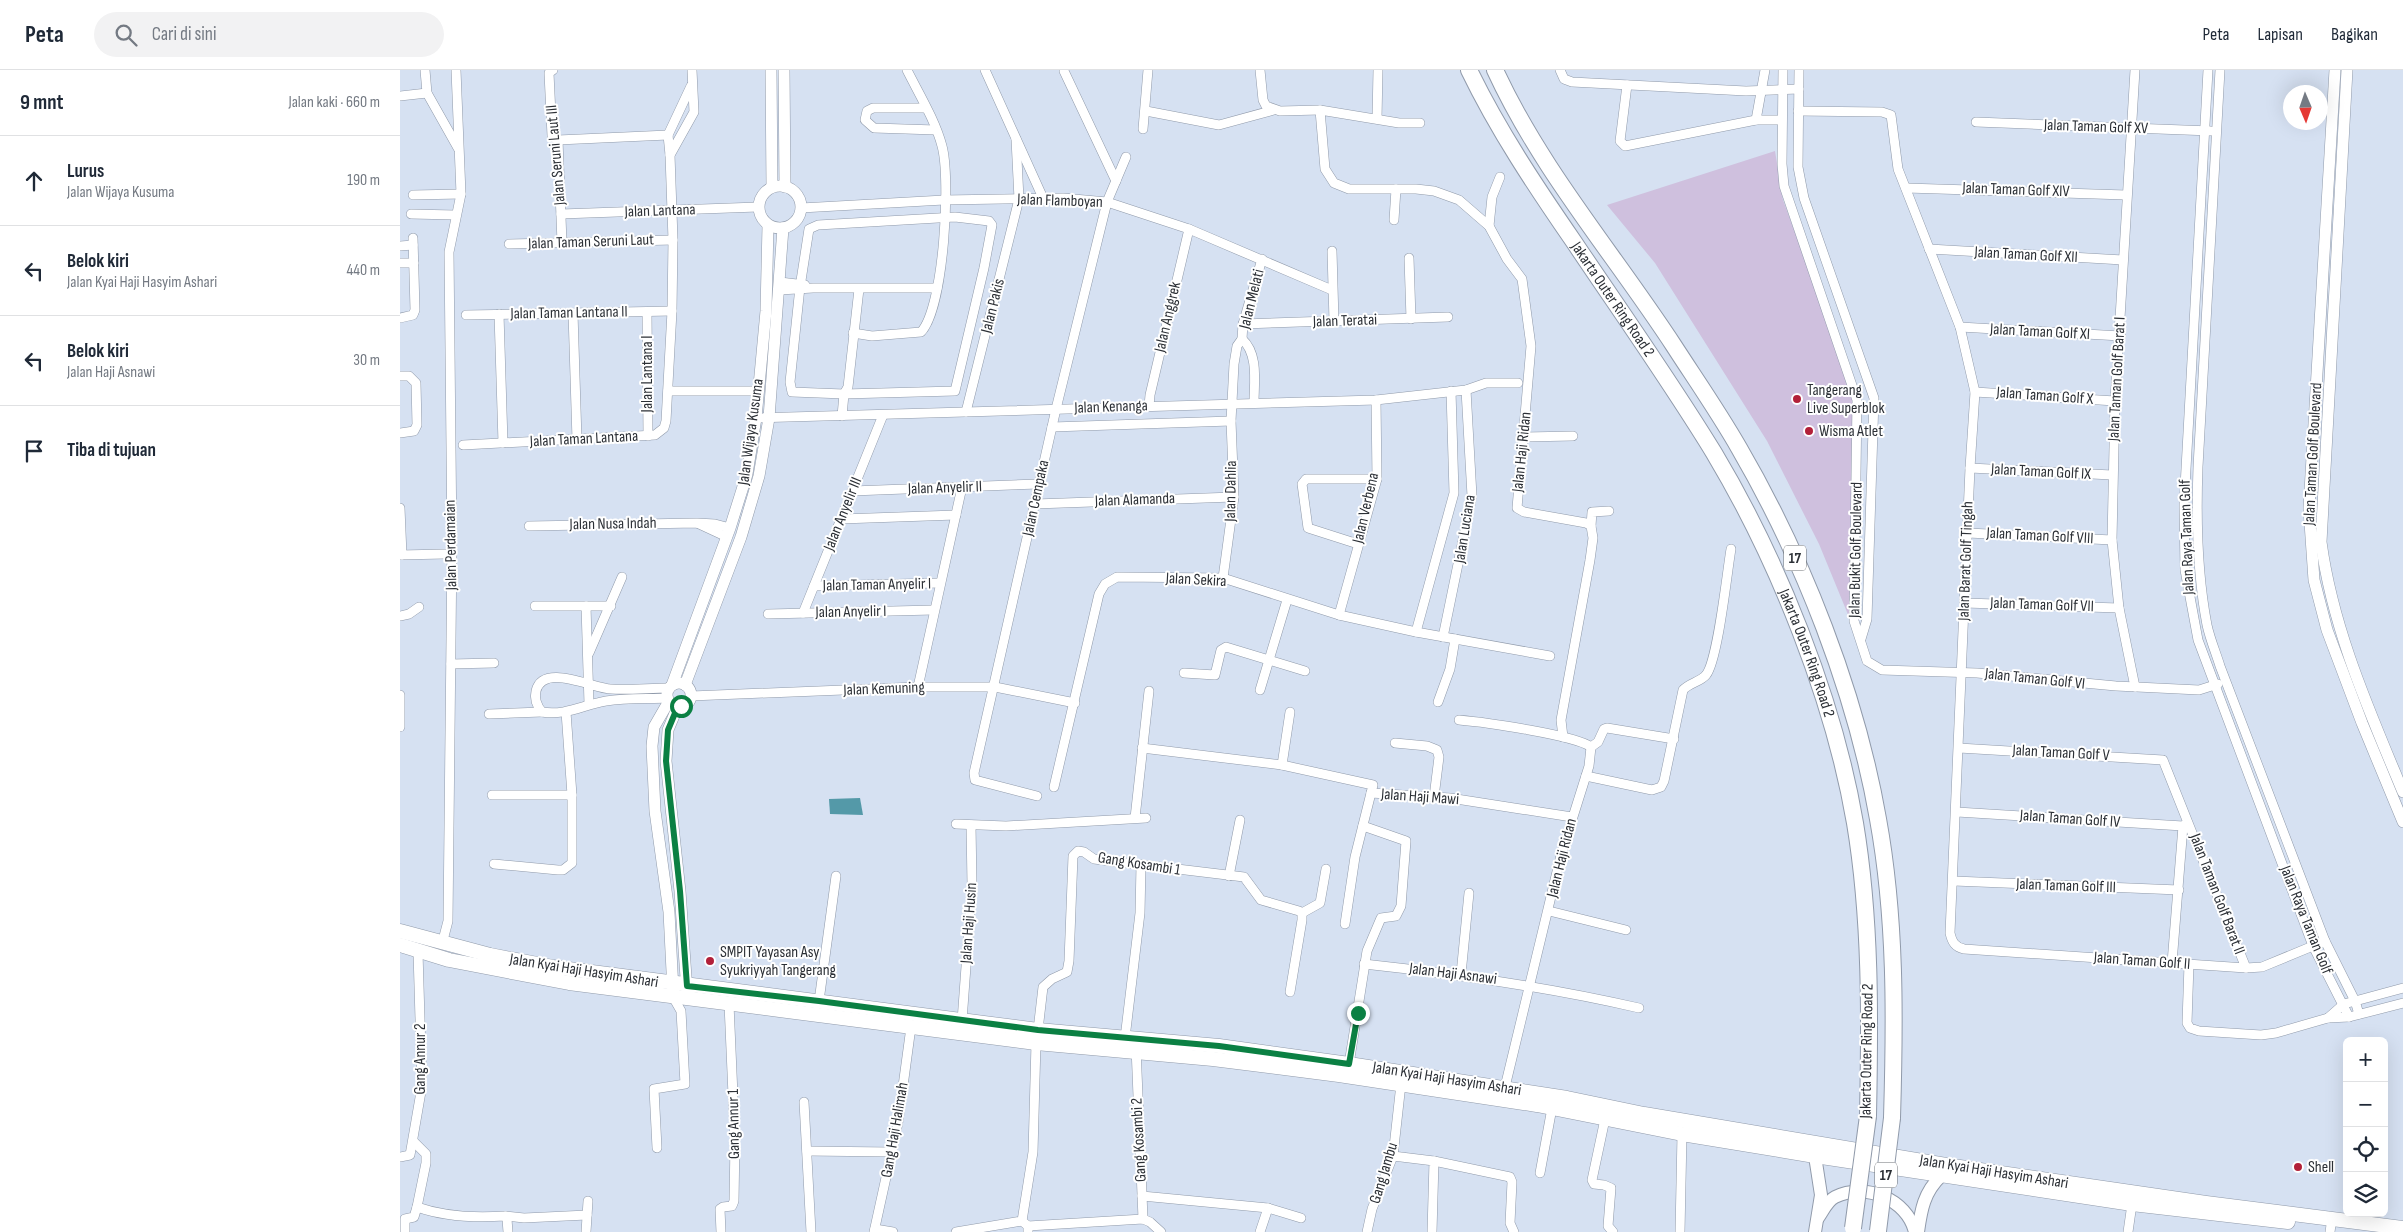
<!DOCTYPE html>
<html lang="id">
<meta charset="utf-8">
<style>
:root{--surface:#fff;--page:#f2f2f3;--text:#1f2937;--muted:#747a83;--line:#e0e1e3}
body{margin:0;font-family:"Sofia Sans Condensed",sans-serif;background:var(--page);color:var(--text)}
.controls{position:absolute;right:15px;bottom:15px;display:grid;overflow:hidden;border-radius:8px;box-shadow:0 5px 20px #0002}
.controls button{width:45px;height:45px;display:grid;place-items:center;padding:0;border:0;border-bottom:1px solid var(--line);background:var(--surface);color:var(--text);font:25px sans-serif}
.compass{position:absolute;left:1883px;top:15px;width:45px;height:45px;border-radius:50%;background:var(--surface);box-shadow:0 5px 20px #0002;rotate:178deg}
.stop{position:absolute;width:15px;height:15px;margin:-11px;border:4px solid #0b8043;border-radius:50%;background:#fff}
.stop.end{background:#0b8043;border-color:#fff;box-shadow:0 1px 5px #0008}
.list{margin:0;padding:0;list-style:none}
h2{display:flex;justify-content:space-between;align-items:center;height:65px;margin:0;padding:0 20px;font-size:21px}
h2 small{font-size:16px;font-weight:400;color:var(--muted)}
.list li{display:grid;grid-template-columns:32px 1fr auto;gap:15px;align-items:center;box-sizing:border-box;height:90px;padding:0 20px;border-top:1px solid var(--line)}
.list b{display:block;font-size:19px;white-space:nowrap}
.list p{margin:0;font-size:16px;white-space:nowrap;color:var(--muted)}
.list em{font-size:16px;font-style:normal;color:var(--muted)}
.icon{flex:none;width:28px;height:28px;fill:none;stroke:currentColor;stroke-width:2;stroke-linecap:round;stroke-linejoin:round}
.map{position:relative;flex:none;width:2003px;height:1162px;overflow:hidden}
header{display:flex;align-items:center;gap:30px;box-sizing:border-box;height:70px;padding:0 25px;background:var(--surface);border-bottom:1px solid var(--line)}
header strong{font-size:24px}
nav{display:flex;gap:28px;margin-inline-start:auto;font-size:18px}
.search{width:350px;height:45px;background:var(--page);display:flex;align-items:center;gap:12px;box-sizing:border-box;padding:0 18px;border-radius:28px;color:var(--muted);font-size:19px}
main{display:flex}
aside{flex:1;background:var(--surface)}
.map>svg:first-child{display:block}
.green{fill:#cfc0de}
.water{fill:#5499a8}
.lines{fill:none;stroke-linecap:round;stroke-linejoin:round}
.minor-casing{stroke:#909aaa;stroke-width:10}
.tertiary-casing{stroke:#909aaa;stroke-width:12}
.secondary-casing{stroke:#909aaa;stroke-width:14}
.primary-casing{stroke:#909aaa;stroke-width:15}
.motorway-casing{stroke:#909aaa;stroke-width:18}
.minor{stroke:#fff;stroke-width:9}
.tertiary{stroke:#fff;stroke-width:11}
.secondary{stroke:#fff;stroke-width:12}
.primary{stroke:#fff;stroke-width:14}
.motorway{stroke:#fff;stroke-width:16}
.motorway-bridge-casing{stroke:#909aaa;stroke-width:18;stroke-linecap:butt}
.motorway-bridge{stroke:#fff;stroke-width:16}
.route{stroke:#0b8043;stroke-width:6}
.poi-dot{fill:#b22039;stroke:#fff;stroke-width:2}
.labels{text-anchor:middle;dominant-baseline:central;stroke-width:4;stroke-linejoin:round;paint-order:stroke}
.shield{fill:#fff;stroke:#6b6e72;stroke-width:1}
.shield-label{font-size:15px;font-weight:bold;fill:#2c3036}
.street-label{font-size:16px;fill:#2c3036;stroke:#fff}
.poi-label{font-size:16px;fill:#2c3036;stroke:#fff;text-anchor:start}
</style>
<header>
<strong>Peta</strong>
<div class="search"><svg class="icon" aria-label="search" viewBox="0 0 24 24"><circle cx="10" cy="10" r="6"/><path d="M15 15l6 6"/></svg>Cari di sini</div>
<nav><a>Peta</a><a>Lapisan</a><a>Bagikan</a></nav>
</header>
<main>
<aside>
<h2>9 mnt<small>Jalan kaki · 660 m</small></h2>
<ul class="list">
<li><svg class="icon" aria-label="ahead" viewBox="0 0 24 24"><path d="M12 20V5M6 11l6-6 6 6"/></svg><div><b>Lurus</b><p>Jalan Wijaya Kusuma</p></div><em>190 m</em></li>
<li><svg class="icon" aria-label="left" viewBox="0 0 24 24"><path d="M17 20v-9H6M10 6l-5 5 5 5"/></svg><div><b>Belok kiri</b><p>Jalan Kyai Haji Hasyim Ashari</p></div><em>440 m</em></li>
<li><svg class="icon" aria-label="left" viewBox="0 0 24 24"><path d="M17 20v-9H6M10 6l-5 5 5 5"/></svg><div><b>Belok kiri</b><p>Jalan Haji Asnawi</p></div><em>30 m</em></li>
<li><svg class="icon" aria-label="arrive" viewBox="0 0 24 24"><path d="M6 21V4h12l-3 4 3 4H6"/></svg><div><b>Tiba di tujuan</b></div></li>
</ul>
</aside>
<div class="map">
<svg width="2003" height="1162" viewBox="0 0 2003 1162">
<rect width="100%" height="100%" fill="#d6e1f2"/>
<polygon class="green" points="1375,81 1383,130 1450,310 1457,348 1449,547 1419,474 1367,371 1255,193 1207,135"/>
<polygon class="water" points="460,728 463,745 430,744 429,729"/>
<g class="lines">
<g class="minor-casing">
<g id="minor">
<polyline points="25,0 27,23 58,78"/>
<polyline points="153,0 149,3 152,66 158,70 162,173"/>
<polyline points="585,0 643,128"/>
<polyline points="860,0 863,30 866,36 880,41 920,40"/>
<polyline points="1160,0 1164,9 1172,12 1346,21 1399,19"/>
<polyline points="1383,0 1382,94 1384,116 1457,330 1454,551 1467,591 1482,600 1577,603 1716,616 1799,620 1818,614"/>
<polyline points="1399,0 1398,97 1404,128 1474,328 1467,549 1461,569"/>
<polyline points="1808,0 1784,435 1785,500 1798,570 1913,876 1949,947"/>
<path d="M1820 0 1798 397C1796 450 1797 503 1807 555 1810 569 1816 583 1820 596L1925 871 1955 931 1959 944"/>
<polyline points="664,1 716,111"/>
<polyline points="1227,15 1220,71 1225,76 1356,50 1382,50"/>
<polyline points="0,26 27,23"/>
<polyline points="525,38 473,38 467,41 465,50 474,58 536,60"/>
<polyline points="746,41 819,55 874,40"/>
<path d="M1398 41 1482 42 1491 45 1498 99 1560 257 1575 322 1570 398 1550 863C1552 872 1555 877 1564 879L1846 898 1862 897 1925 871"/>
<polyline points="977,49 978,0"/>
<polyline points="1356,50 1365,0"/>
<polyline points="1576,52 1811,61"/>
<polyline points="1020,53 999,53 920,40 925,99 934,113 949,119 1016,119 1034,121 1059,130 1089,156 1107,189 1122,209 1131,276 1117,438 1124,442 1186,453 1191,456 1193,468 1190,490 1161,650 1163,667"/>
<polyline points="743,59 748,0"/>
<polyline points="158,70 268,65"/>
<polyline points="270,85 268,65 291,16"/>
<polyline points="1506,118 1726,125"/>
<polyline points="13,125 61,124"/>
<polyline points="401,138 544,130 663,128 707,132 789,159 932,220"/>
<polyline points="11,144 55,145"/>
<polyline points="161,144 358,137"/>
<polygon points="555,147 589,151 592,155 584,198 555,321 444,324 392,322 390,312 400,217 409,159 418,155"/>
<polyline points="994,150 996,119"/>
<polyline points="1089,156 1092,127 1100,107"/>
<polyline points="109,174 273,170"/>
<polyline points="0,176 13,175"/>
<polyline points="1529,179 1723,190"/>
<polyline points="932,181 934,251"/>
<polyline points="1009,188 1011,249"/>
<polyline points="0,193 14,193"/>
<polyline points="380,212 405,215"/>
<polyline points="380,220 413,218 537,218"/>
<polyline points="247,242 248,366"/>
<polyline points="173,243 177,370"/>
<polyline points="99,244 103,373"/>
<polyline points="66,245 272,241"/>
<polyline points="0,248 13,245 15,240 13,168"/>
<polyline points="843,254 1048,247"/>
<polyline points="1560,257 1721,266"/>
<path d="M453 263 472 266 521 262C544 238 551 109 542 76 535 50 519 24 507 0"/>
<path d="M842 269C859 284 854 313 854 333"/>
<polyline points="0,306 9,306 16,313 17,355 14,361 0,363"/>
<polyline points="268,321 359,321"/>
<polyline points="1575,322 1715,331"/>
<polyline points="749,336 750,325 789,159"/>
<polyline points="566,342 619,129 616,69"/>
<polyline points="442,346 444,324 448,317 459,219"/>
<polyline points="356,348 976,330 1066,320 1086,313 1118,313"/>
<polyline points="652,357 831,351"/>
<polyline points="1125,367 1173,366"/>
<polyline points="63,375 255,365 264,358 266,351 272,241 273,170 270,85 294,42 292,0"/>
<polyline points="1570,398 1712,405"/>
<polyline points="452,421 639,414"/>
<polyline points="635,434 834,427"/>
<polyline points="0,438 2,485"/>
<polyline points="441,449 556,445"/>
<polyline points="299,454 327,467"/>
<polyline points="129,456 297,453 315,454 330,458"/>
<polyline points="1191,456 1192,442 1209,441"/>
<polyline points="1568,463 1712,470"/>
<polyline points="958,474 908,458 902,414 906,409 977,409"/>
<polyline points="0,485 45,484"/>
<polyline points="823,508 834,427 831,351 834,294 837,276 842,269 843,254 862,189"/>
<polyline points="414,516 540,513"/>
<polyline points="1565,533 1719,538"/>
<polyline points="135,536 211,536"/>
<polyline points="186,536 189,634"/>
<polyline points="403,543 483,345"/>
<polyline points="368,544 534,540"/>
<polyline points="939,545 977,409 976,330"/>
<polyline points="0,546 9,544 19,537"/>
<polyline points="1016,562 1054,423 1051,321"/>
<polyline points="1043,567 1072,426 1066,320"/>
<polyline points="189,583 222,507"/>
<polyline points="51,594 94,593"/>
<polyline points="784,603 815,605 821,580 826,577 905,601"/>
<polyline points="518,617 562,417"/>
<polyline points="1735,617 1719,538 1712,470 1715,331 1735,0"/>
<polyline points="860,620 887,530"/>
<polyline points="0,625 0,657"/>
<polyline points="291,626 518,617 595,617 675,633"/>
<path d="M268 628C248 629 226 628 206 631 183 635 165 646 142 642 137 636 134 629 136 621 143 592 194 619 211 619 230 620 250 618 269 618"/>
<polyline points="1038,632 1050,599 1055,569"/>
<polyline points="89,644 142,642"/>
<path d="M1059 650C1083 652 1175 665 1191 677"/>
<polyline points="995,673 1027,676 1037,680 1039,687 1034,727"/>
<polyline points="1191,677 1198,672 1204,659 1207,658 1274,669"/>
<polyline points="742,678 882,695 973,715 955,787 945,854"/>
<polyline points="1559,678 1763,690 1846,898"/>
<polyline points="882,695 890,642"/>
<path d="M1186 706 1252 720 1261 717 1264 711 1283 620C1289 613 1300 612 1306 605 1318 590 1327 502 1331 479"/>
<polyline points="654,717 699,524 705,514 717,507 823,508 939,545 1016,562 1150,586"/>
<polyline points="971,723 1050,728 1172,747"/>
<polyline points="92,725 172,725"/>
<polyline points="637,726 575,710 574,703 656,339 707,132 726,87"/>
<polyline points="1557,742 1783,756"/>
<polyline points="735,748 749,621"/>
<polyline points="556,754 606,756 746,748"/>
<polyline points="94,794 158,800 163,800 172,793 172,725 166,642"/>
<polyline points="829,806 840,750"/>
<polyline points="1554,811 1779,820"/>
<polyline points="1149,841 1226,860"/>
<polyline points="902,843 920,833 926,799"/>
<polyline points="42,874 48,851 52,475 49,182 61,124 56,0"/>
<polyline points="1772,893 1783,756 1787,753"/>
<path d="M964 894C1057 904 1148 917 1239 938"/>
<polyline points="1789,894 1787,953 1790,958 1799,961 1861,965 1876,963 1928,948 1949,947 2003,933"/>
<polyline points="1061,904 1069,823"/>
<polyline points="419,931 436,806"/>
<polyline points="1928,948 1944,934 2003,918"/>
<polyline points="562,951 572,815 571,755"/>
<polyline points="638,960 643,917 652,909 667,902 669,891 673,786 678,781 684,782 694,789 844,807 861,830 899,841 902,843 902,850 890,922"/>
<polyline points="725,968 740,843 741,795"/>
<polyline points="736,977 743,1149"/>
<polyline points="949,994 967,881 981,848 996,846 1001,836 1006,771 963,756"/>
<polyline points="1105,1017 1161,785 1189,696 1191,677"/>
<polyline points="404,1032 411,1162"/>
<polyline points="1205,1049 1192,1110 1194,1114 1204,1115 1211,1118 1208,1156 1213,1162"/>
<path d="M14 1072 26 1084V1093L17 1137C45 1147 75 1148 105 1146L107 1149 108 1162"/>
<polyline points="257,1078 254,1019 285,1014 281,941 273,927"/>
<polyline points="407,1081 491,1082"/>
<polyline points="993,1086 1034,1091 1032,1162"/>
<polyline points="0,1087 10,1085 22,1016 18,882"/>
<polyline points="1034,1091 1110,1107 1112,1112 1110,1153 1114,1162"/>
<polyline points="1140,1103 1152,1038"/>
<polyline points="742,1126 868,1138 901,1148"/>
<polyline points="106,1146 124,1148 187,1145"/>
<polyline points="628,1156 743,1149 750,1152 761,1162"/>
<polyline points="475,1159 493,1162"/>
<polyline points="5,1162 5,1149 14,1147 17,1137"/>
<polyline points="186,1162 188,1131"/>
<polyline points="321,1162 320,1139 323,1137 332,1136 334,1131 335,1071 329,934"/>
<polyline points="474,1162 498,1053 511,957"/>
<polyline points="556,1162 622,1151"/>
<polyline points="628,1162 628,1156 622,1151 633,1082 636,973"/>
<polyline points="860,1162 868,1138"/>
<polyline points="967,1162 972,1139 993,1086 1001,1014"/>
<polyline points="1280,1162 1282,1064"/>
<polyline points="1728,1162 1732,1134"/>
<polyline points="1930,1162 1932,1148"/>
</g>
</g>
<g class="tertiary-casing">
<g id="tertiary">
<polyline points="371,0 372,117"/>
<polyline points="384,0 385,117"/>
<polyline points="1935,0 1909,438 1914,510 1927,560 1962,653 2003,752"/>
<path d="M1947 0 1921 472C1933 560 1969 640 2003 722"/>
<circle cx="380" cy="137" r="21"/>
<circle cx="279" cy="625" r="12"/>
<polyline points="272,615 330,458 347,404 356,348 366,241 368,156"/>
<polyline points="285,615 341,467 359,406 369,348 383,158"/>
<polyline points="269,631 254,657 252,676 255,741 269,842 273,921"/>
<polyline points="278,636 268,660 266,691 280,821 287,922"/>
</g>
</g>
<g class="secondary-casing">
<g id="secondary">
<polyline points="1415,1086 1421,1125 1415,1162"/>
<path d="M1418 1148C1423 1141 1427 1131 1435 1127 1465 1112 1507 1129 1515 1162"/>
<path d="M1518 1162C1521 1140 1524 1122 1541 1106"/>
</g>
</g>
<g class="primary-casing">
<g id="primary">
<polyline points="0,861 90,885 153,897 638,960 819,976 949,994 1167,1028 1244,1044 1546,1095 1806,1133 2003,1158"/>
<polyline points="0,875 49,890 169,913 636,973 813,989 939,1005 1137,1035 1282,1064 1415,1086 1732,1134 1888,1152"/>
</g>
</g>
<g class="motorway-casing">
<g id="motorway">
<path id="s1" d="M1069 0C1098 60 1136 117 1174 172 1221 242 1270 311 1314 383 1378 490 1434 630 1455 753 1471 849 1470 948 1468 1046"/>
<path d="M1095 0C1141 100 1214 184 1274 276 1296 310 1319 343 1339 378 1403 488 1456 623 1478 749 1496 848 1495 948 1492 1048"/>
</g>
</g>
<use href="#minor" class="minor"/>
<use href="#tertiary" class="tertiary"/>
<use href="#secondary" class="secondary"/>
<use href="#primary" class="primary"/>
<use href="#motorway" class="motorway"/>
<g class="motorway-bridge-casing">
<g id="motorway-bridge">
<polyline points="1453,1158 1468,1046"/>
<polyline points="1478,1161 1492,1048"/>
</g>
</g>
<use href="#motorway-bridge" class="motorway-bridge"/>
</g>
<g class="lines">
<polyline class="route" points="281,636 278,636 268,660 266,691 280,821 287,916 419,931 638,960 819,976 949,994 958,943"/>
</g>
<g class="poi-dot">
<circle cx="1397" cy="329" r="5"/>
<circle cx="1409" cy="361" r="5"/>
<circle cx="310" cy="891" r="5"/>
<circle cx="1898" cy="1097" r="5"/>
</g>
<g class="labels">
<g class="shield">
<rect x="1384" y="475.5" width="22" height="25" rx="4"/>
<rect x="1475" y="1092.5" width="22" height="25" rx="4"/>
</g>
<g class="shield-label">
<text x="1395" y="488">17</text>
<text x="1486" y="1105">17</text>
</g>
<g class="street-label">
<text transform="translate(1696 57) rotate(2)">Jalan Taman Golf XV</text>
<text transform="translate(156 85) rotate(-95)">Jalan Seruni Laut III</text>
<text transform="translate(1616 120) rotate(2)">Jalan Taman Golf XIV</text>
<text transform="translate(660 131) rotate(2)">Jalan Flamboyan</text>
<text transform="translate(260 141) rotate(-2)">Jalan Lantana</text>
<text transform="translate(191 172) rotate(-2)">Jalan Taman Seruni Laut</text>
<text transform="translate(1626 185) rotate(3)">Jalan Taman Golf XII</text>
<text transform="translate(852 229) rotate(-76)">Jalan Melati</text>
<text stroke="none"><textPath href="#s1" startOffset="271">Jakarta Outer Ring Road 2</textPath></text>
<text transform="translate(593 236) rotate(-76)">Jalan Pakis</text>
<text transform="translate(169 243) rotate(-1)">Jalan Taman Lantana II</text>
<text transform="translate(768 247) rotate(-77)">Jalan Anggrek</text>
<text transform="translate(945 251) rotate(-2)">Jalan Teratai</text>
<text transform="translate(1640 262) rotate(3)">Jalan Taman Golf XI</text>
<text transform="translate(247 304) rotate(-90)">Jalan Lantana I</text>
<text transform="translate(1717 309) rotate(-87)">Jalan Taman Golf Barat I</text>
<text transform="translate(1645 326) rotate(4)">Jalan Taman Golf X</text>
<text transform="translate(711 337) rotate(-2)">Jalan Kenanga</text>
<text transform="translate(351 362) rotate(-82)">Jalan Wijaya Kusuma</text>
<text transform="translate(184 369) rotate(-3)">Jalan Taman Lantana</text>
<text transform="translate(1122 382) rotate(-84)">Jalan Haji Ridan</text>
<text transform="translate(1913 384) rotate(-87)">Jalan Taman Golf Boulevard</text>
<text transform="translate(1641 402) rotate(3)">Jalan Taman Golf IX</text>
<text transform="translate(545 418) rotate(-2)">Jalan Anyelir II</text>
<text transform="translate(831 421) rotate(-89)">Jalan Dahlia</text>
<text transform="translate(636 428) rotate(-78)">Jalan Cempaka</text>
<text transform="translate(735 430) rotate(-2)">Jalan Alamanda</text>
<text transform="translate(966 438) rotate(-77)">Jalan Verbena</text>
<text transform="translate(443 444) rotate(-68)">Jalan Anyelir III</text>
<text transform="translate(213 454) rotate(-1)">Jalan Nusa Indah</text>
<text transform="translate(1065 459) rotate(-81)">Jalan Luciana</text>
<text transform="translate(1640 466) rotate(3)">Jalan Taman Golf VIII</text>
<text transform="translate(1787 467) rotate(-92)">Jalan Raya Taman Golf</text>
<text transform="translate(51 475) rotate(-91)">Jalan Perdamaian</text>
<text transform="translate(1456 480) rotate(-89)">Jalan Bukit Golf Boulevard</text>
<text transform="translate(1566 491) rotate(-88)">Jalan Barat Golf Tingah</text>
<text transform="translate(796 510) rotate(3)">Jalan Sekira</text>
<text transform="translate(477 515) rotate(-1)">Jalan Taman Anyelir I</text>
<text transform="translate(1642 535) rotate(2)">Jalan Taman Golf VII</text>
<text transform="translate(451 542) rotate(-1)">Jalan Anyelir I</text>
<text stroke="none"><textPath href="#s1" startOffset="676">Jakarta Outer Ring Road 2</textPath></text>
<text transform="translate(1635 609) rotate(6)">Jalan Taman Golf VI</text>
<text transform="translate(484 619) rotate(-2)">Jalan Kemuning</text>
<text transform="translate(1661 683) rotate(3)">Jalan Taman Golf V</text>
<text transform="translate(1020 727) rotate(4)">Jalan Haji Mawi</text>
<text transform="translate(1670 749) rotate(4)">Jalan Taman Golf IV</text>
<text transform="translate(1162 788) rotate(-76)">Jalan Haji Ridan</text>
<text transform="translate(739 794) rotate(9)">Gang Kosambi 1</text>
<text transform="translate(1666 816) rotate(2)">Jalan Taman Golf III</text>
<text transform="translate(1817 824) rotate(69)">Jalan Taman Golf Barat II</text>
<text transform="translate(1906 850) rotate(68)">Jalan Raya Taman Golf</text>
<text transform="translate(569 853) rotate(-86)">Jalan Haji Husin</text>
<text transform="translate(1742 891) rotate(4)">Jalan Taman Golf II</text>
<text transform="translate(184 901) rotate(9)">Jalan Kyai Haji Hasyim Ashari</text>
<text transform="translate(1053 904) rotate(7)">Jalan Haji Asnawi</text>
<text transform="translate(1467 981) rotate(-89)">Jakarta Outer Ring Road 2</text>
<text transform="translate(20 989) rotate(-90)">Gang Annur 2</text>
<text transform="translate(1047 1009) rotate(9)">Jalan Kyai Haji Hasyim Ashari</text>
<text transform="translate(334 1054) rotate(-91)">Gang Annur 1</text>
<text transform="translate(495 1060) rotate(-80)">Gang Haji Halimah</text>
<text transform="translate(739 1070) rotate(-93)">Gang Kosambi 2</text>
<text transform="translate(1594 1102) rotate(9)">Jalan Kyai Haji Hasyim Ashari</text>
<text transform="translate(984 1103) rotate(-73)">Gang Jambu</text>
</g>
<g class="poi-label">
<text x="1407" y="320">Tangerang<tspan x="1407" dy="18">Live Superblok</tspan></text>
<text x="1419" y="361">Wisma Atlet</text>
<text x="320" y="882">SMPIT Yayasan Asy<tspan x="320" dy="18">Syukriyyah Tangerang</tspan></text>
<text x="1908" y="1097">Shell</text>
</g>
</g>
</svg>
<div class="controls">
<button>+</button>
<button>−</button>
<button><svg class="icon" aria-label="locate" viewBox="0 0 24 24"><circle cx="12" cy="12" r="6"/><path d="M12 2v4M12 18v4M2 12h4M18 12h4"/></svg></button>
<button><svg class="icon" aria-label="layers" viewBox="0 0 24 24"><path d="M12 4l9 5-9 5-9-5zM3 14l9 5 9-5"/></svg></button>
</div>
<svg class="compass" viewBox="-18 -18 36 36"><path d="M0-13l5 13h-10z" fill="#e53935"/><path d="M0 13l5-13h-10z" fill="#747a83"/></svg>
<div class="stop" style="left:281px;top:636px"></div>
<div class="stop end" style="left:958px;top:943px"></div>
</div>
</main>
